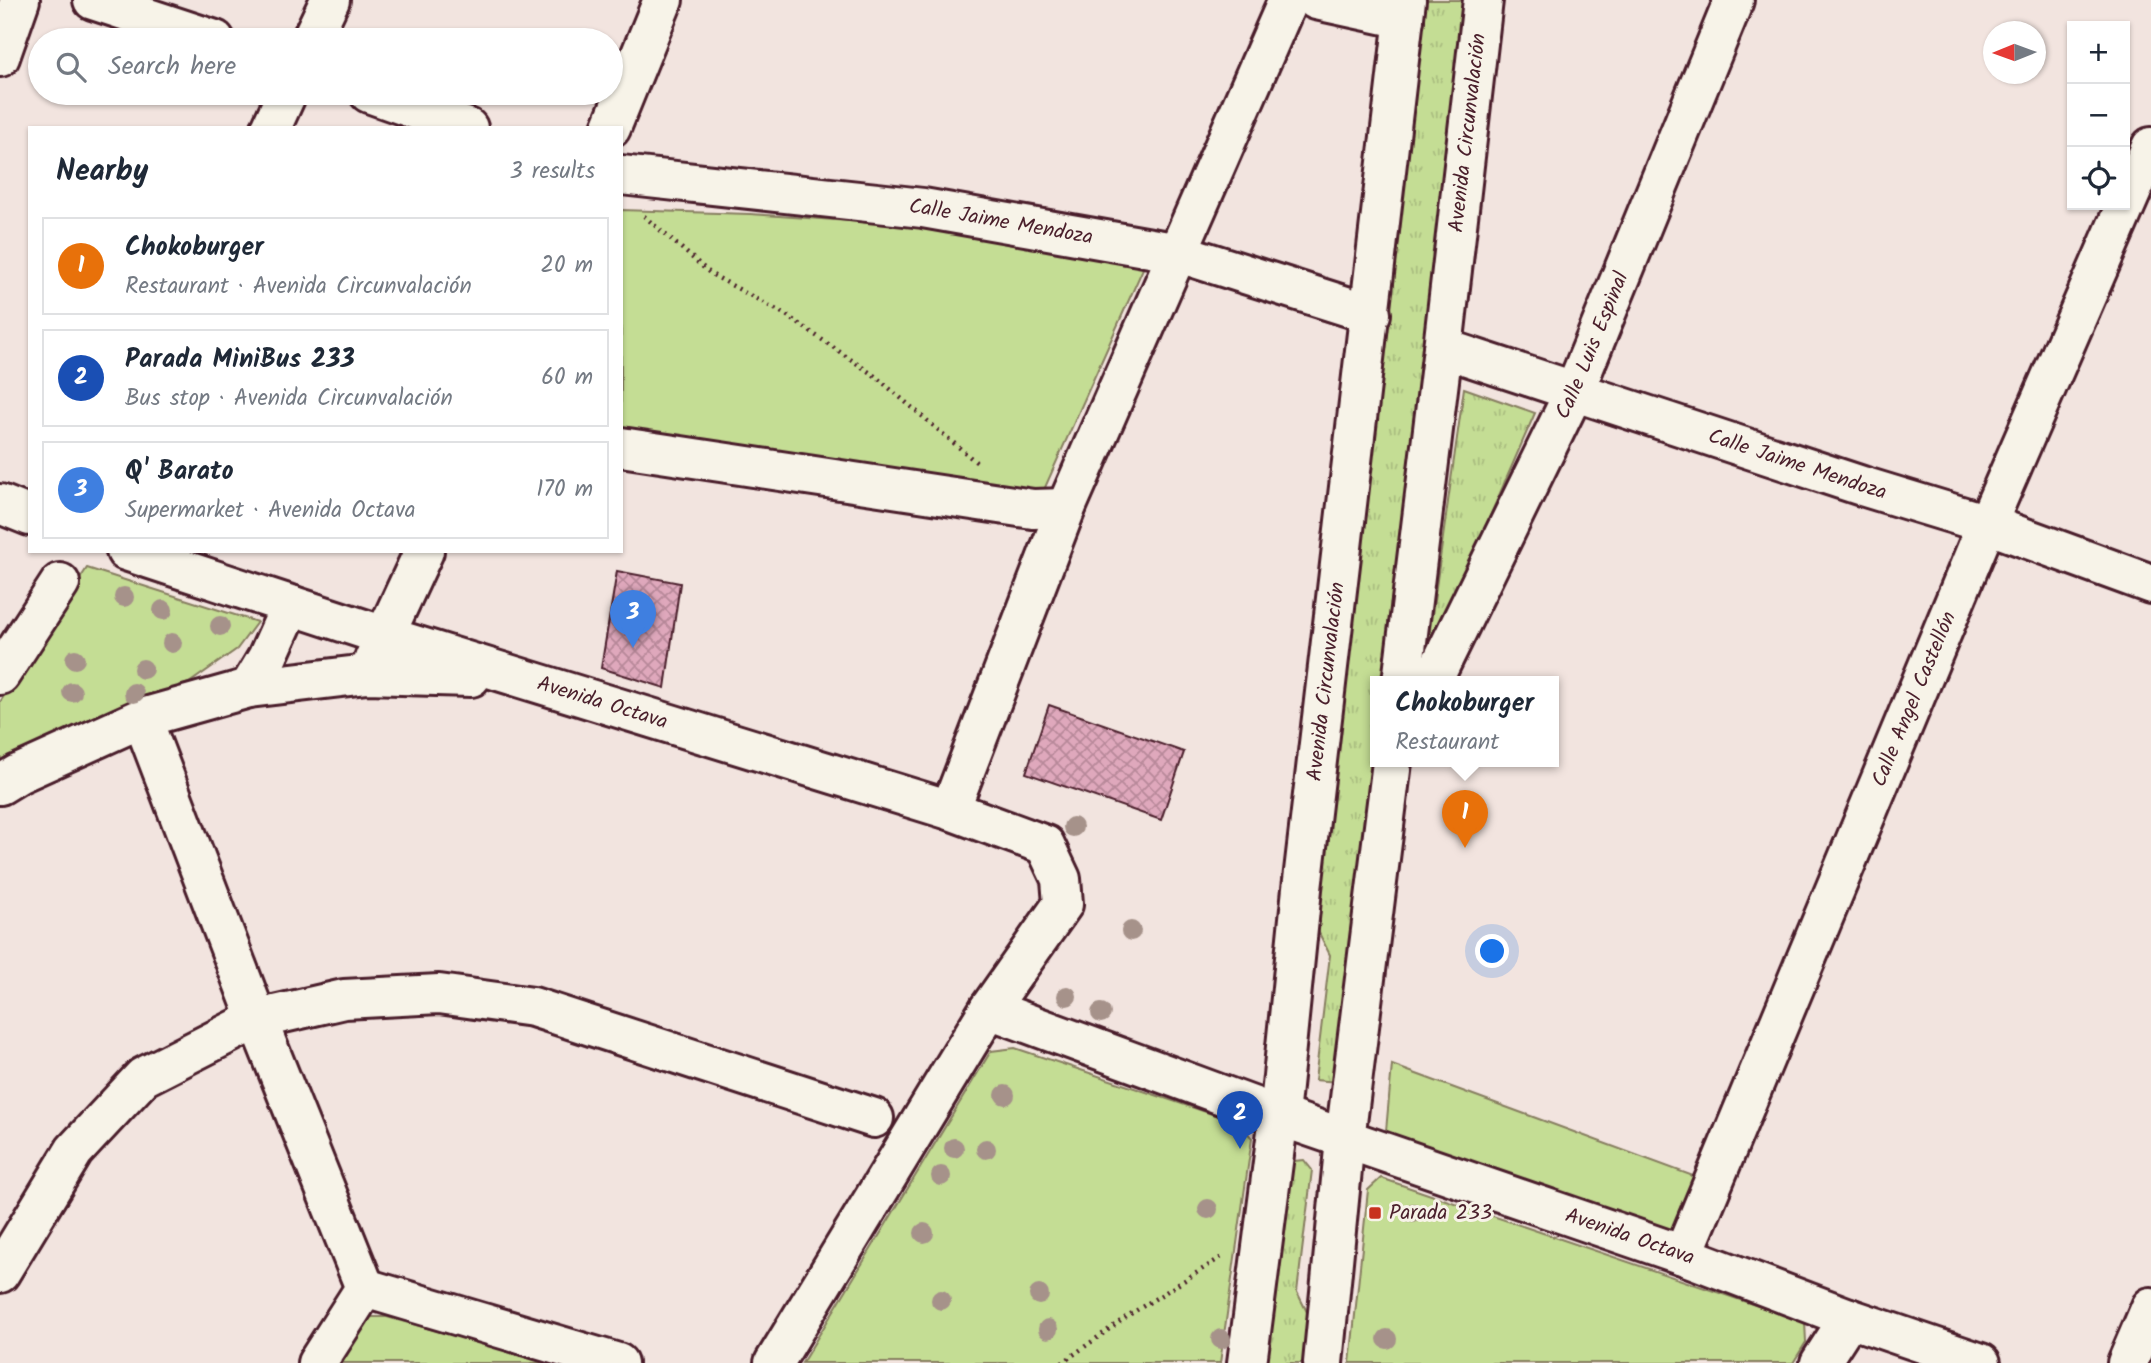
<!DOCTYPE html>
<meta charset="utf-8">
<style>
:root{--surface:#fff;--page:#f2f2f3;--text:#1f2937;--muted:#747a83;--line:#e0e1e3;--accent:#111827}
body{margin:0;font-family:Kalam,sans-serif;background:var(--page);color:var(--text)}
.controls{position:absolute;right:21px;top:21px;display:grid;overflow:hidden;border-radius:0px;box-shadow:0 2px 5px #0004}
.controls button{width:63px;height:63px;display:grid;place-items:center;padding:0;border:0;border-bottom:2px solid var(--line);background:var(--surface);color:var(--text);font:35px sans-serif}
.compass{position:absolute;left:1983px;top:21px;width:63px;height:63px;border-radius:50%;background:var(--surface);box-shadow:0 2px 5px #0004;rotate:269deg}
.you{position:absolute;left:1493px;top:952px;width:24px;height:24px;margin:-18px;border:5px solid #fff;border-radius:50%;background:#1a73e8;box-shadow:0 0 0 10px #1a73e833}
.badge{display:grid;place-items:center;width:46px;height:46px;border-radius:50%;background:var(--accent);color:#fff;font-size:23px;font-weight:700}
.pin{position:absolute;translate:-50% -58px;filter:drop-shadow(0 2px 4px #0008)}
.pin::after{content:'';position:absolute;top:37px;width:24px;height:21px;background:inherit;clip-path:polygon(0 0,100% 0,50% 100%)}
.popup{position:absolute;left:1370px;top:676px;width:189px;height:91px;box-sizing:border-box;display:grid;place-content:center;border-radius:0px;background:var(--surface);filter:drop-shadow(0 2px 5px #0005);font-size:23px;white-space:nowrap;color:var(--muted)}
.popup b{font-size:26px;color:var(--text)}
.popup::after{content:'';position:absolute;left:50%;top:100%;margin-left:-14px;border:14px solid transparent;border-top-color:var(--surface)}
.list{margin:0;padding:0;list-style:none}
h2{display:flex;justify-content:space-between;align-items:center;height:91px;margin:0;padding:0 28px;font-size:30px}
h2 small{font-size:23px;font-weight:400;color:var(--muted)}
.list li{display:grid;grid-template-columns:46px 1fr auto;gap:21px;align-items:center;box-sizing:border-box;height:98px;margin:0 14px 14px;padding:0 14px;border:2px solid var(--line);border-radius:0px}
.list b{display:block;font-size:26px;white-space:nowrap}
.list p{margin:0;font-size:23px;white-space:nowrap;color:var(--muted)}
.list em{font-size:23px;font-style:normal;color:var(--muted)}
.icon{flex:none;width:38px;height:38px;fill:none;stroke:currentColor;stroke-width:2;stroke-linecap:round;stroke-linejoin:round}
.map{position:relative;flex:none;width:2151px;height:1363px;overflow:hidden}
.search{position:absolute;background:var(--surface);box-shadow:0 2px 5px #0004;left:28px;top:28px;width:595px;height:77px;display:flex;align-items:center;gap:18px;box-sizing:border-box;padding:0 24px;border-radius:38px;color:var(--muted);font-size:26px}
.panel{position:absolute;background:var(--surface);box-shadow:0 2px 5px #0004;left:28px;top:126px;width:595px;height:427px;border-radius:0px}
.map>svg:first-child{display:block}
.grass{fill:url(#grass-tufts);stroke:#877e60;stroke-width:2}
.park{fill:#c4dd94;stroke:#877e60;stroke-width:2}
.building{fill:url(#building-cross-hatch);stroke:#4a1f2b;stroke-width:2}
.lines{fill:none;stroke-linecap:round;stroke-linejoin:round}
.street-casing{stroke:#4a1f2b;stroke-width:44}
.secondary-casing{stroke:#4a1f2b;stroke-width:44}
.path{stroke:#4a1f2b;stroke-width:4.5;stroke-dasharray:2 5;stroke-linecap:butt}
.street{stroke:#f7f3e8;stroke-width:38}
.secondary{stroke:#f7f3e8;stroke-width:38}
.tree{fill:#a6928a}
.poi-dot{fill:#c8321e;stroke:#f7f3e8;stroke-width:2.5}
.labels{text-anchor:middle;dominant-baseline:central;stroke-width:6;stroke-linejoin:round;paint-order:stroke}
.street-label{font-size:21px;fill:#4a1f2b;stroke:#f7f3e8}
.poi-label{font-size:21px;fill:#4a1f2b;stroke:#f7f3e8;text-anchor:start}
</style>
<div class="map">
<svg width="2151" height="1363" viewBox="0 0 2151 1363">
<defs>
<pattern id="grass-tufts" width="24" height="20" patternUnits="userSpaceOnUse" patternTransform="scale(1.75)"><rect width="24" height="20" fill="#c4dd94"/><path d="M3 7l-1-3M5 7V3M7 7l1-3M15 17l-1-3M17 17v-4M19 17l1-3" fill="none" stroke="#aabd80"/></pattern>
<pattern id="building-cross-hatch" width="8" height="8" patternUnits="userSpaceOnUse" patternTransform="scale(1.75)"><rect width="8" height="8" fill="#dfa8bc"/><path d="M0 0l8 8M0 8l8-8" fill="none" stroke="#b78899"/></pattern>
</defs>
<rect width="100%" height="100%" fill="#f2e4df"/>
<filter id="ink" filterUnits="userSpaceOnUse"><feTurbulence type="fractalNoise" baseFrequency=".0143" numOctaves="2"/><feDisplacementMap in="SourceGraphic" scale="14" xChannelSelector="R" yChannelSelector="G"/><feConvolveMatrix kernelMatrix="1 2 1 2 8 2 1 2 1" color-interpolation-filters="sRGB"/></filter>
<g filter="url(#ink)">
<g class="grass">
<polygon points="1423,0 1465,0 1385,682 1376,682 1376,760 1338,1082 1315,1080 1330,955 1316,927"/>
<polygon points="1464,388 1535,413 1425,665"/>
<polygon points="1304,1160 1312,1170 1297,1292 1311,1320 1306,1363 1265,1363 1288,1169 1294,1161"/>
</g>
<g class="park">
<polygon points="621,210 750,214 906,225 1145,264 1043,492 621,430"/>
<polygon points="87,568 257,622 237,649 189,683 127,704 19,757 0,769 0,702"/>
<polygon points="1015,1048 1239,1123 1252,1138 1220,1363 802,1363 991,1051"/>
<polygon points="1392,1065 1696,1177 1673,1231 1399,1142 1386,1131"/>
<polygon points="1381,1178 1805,1322 1806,1342 1793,1363 1350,1363 1368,1190"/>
<polygon points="371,1317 387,1317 553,1363 334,1363 353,1333"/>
</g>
<g class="building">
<polygon points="617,571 680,583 665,688 601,668"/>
<polygon points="1049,705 1184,752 1161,820 1026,773"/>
</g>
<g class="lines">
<g class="street-casing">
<g id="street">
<polyline points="93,0 215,40"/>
<polyline points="1316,0 1404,19"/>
<polyline points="311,40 330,0"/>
<polyline points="0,57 20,0"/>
<polyline points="369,93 468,128"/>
<polyline points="271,128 287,93"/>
<polyline points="611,128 663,0"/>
<path id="s1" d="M621 175 923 208 1179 253 1371 314"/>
<path id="s2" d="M1443 348 1862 486 1987 524 2151 584"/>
<polyline points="621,447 1033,509 1066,508"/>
<polyline points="0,504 30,516"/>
<path id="s3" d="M126 551 385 636 950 810 1045 845 1061 879 1063 904 989 1009 774 1363"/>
<polyline points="374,659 424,551"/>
<polyline points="0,675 60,583"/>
<path id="s4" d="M1432 682 1574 392 1734 0"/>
<polyline points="249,688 267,658 291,605"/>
<polyline points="142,718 257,1019 365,1288"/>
<polyline points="0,785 18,774 142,718 249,688 367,674 471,677"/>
<polyline points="950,810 1066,508 1288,0"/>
<polyline points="989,1009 1279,1116"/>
<path id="s5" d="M1683 1255 1987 524 2151 147"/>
<polyline points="0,1273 74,1151 143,1077 257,1019 344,999 439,994 533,1007 874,1118"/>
<polyline points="317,1363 365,1288 618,1363"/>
<polyline points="1820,1363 1849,1318"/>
<polyline points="2127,1363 2151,1307"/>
</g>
</g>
<g class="secondary-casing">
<g id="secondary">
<path id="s6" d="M1402 682 1443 348 1483 0"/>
<path id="s7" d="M1279 1116 1683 1255 1849 1318 1981 1363"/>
<path id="s8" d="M1247 1363 1279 1116 1302 889 1406 0"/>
<polyline points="1323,1363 1345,1139 1392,762"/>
</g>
</g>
<g class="path">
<polyline points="644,216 711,274 786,315 875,376 976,462"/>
<polyline points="1062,1363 1129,1315 1225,1255"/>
</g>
<use href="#street" class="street"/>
<use href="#secondary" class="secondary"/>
</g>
<g class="tree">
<circle cx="124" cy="597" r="10"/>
<circle cx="163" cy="610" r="10"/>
<circle cx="220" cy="626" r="10"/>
<circle cx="172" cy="643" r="10"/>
<circle cx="75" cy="659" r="10"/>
<circle cx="143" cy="669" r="10"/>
<circle cx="72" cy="692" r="10"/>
<circle cx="134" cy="693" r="10"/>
<circle cx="1073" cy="827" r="10"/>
<circle cx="1131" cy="931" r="10"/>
<circle cx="1067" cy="996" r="10"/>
<circle cx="1101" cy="1013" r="10"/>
<circle cx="1005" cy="1095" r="10"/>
<circle cx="954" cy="1148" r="10"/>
<circle cx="986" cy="1149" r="10"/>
<circle cx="941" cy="1176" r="10"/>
<circle cx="1208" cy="1209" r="10"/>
<circle cx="1413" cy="1213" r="10"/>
<circle cx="924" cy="1233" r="10"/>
<circle cx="1039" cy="1295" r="10"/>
<circle cx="941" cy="1300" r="10"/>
<circle cx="1048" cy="1329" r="10"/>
<circle cx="1221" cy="1339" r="10"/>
<circle cx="1387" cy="1339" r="10"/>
</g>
</g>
<rect class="poi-dot" x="1368" y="1206" width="14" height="14" rx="3.5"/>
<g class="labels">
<g class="street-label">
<text stroke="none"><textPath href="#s6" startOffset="553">Avenida Circunvalación</textPath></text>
<text stroke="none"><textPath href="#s1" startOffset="383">Calle Jaime Mendoza</textPath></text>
<text stroke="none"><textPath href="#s4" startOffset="373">Calle Luis Espinal</textPath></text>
<text stroke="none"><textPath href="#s2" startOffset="373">Calle Jaime Mendoza</textPath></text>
<text stroke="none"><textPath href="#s8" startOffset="686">Avenida Circunvalación</textPath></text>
<text stroke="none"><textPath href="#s5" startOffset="602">Calle Angel Castellón</textPath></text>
<text stroke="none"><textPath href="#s3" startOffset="500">Avenida Octava</textPath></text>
<text stroke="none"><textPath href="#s7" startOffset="371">Avenida Octava</textPath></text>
</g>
<g class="poi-label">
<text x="1389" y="1213">Parada 233</text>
</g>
</g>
</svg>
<div class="controls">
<button>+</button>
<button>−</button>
<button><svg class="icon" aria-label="locate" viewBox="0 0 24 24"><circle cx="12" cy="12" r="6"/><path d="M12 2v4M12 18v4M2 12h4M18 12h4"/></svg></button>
</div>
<svg class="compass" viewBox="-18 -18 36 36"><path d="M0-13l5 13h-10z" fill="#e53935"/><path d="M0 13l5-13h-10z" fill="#747a83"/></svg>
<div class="you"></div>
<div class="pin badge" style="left:1465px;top:848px;background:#e8710a">1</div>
<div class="popup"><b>Chokoburger</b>Restaurant</div>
<div class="pin badge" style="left:1240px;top:1149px;background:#1a4fb4">2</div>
<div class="pin badge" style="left:633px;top:648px;background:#3f7fe0">3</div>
<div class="search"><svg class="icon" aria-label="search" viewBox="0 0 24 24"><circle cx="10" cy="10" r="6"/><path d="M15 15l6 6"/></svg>Search here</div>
<section class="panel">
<h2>Nearby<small>3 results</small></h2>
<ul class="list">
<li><span class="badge" style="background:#e8710a">1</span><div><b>Chokoburger</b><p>Restaurant · Avenida Circunvalación</p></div><em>20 m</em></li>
<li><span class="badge" style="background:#1a4fb4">2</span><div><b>Parada MiniBus 233</b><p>Bus stop · Avenida Circunvalación</p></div><em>60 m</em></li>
<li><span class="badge" style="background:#3f7fe0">3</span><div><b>Q' Barato</b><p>Supermarket · Avenida Octava</p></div><em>170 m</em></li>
</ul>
</section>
</div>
